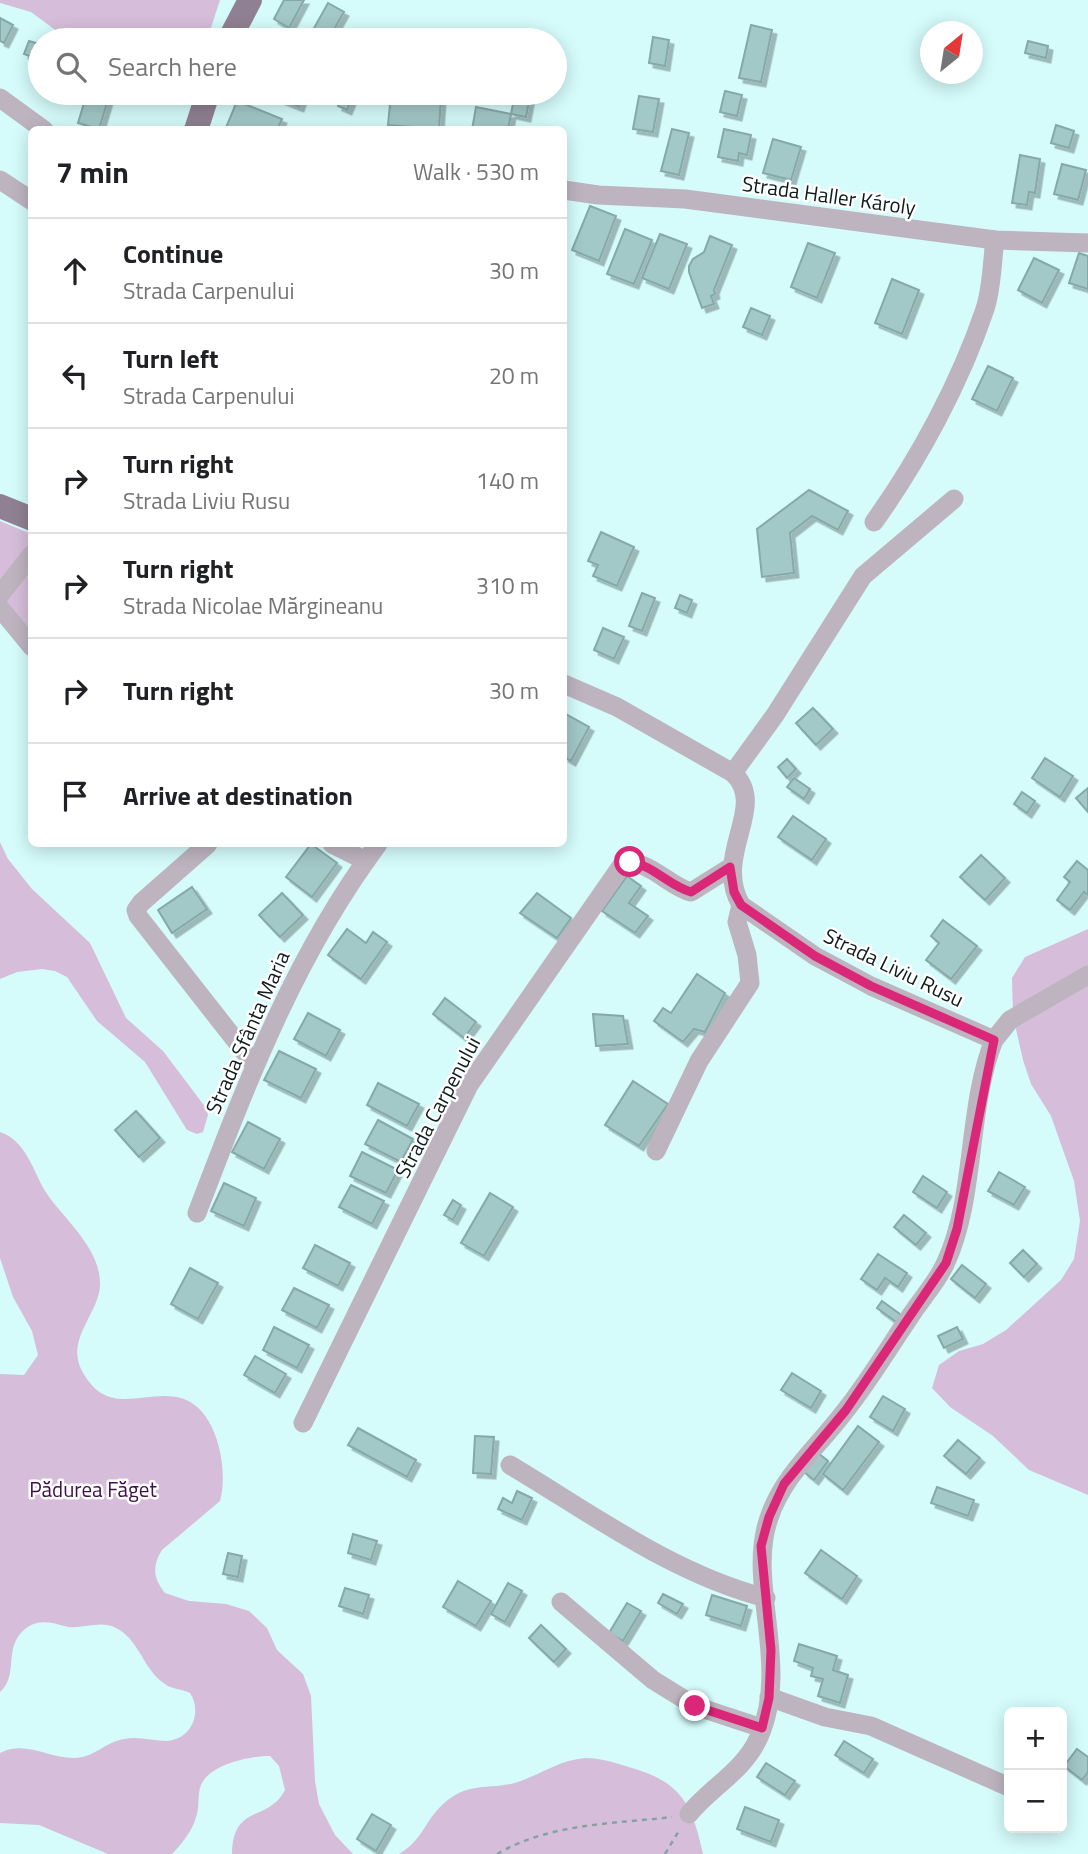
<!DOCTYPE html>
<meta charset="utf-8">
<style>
:root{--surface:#fff;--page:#f6f6f6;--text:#202124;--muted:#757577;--line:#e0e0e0}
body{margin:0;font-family:"Titillium Web",sans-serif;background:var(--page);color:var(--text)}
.controls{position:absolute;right:21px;bottom:21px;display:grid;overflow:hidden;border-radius:10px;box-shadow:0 4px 18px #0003}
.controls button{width:63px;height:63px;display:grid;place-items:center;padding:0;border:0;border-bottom:2px solid var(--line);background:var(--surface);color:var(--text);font:35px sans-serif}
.compass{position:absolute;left:920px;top:21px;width:63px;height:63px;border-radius:50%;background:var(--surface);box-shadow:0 4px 18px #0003;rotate:30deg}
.stop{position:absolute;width:21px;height:21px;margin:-16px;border:5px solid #db2777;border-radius:50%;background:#fff}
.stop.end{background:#db2777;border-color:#fff;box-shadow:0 2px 7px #0008}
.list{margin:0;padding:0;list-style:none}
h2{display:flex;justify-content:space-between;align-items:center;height:91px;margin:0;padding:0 28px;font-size:30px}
h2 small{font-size:23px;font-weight:400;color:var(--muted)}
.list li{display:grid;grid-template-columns:46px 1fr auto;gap:21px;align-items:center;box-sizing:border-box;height:105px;padding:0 28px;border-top:2px solid var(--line)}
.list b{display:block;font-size:26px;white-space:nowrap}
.list p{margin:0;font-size:23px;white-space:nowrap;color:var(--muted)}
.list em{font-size:23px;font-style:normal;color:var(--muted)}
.icon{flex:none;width:38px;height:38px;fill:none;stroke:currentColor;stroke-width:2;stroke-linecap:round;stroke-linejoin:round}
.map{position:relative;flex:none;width:1088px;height:1854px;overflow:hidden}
.search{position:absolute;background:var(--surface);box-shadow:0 4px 18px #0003;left:28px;top:28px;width:539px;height:77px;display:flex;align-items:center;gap:18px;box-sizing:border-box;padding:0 24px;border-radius:38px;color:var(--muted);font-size:26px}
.panel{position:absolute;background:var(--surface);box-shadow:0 4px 18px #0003;left:28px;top:126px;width:539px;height:721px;border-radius:10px}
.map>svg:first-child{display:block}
.green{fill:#d6bedb}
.building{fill:#a3c8c8;stroke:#85a9a9;stroke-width:2;filter:url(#shadow)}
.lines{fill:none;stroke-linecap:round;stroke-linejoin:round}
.path{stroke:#85a2a2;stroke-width:2.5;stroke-dasharray:5 5;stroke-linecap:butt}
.minor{stroke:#bdb4bf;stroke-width:19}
.major{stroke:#908093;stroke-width:24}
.route{stroke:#db2777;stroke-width:9}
.labels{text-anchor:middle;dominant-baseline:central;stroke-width:5;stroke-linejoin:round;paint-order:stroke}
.street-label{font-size:21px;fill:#0f1d1d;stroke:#fff}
.park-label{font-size:21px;fill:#40104a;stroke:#fff}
</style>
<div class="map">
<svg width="1088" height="1854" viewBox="0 0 1088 1854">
<defs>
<filter id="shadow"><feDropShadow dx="4.5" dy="4.5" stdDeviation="0" flood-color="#0004"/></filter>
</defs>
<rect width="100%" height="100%" fill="#d5fbfb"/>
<g class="green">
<polygon points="0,0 220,0 207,40 69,40 31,12 0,3"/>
<polygon points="0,521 31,534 31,657 0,619"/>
<polygon points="0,842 8,859 32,889 90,943 126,1018 163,1051 206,1108 208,1115 203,1132 197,1134 187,1130 145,1062 97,1021 67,977 55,971 42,969 17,972 0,979"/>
<polygon points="1088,929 1088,1495 1029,1470 993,1436 950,1407 932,1388 939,1365 959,1351 983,1344 1006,1330 1061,1280 1074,1259 1080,1221 1074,1181 1051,1116 1031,1084 1023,1060 1013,1016 1012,978 1025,957"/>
<path d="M0 1132C27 1141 33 1172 47 1194 66 1221 101 1249 100 1285 99 1314 65 1339 82 1371 107 1417 140 1391 177 1397 217 1404 229 1469 220 1501L162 1550C152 1566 153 1578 165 1593L189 1601 226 1604 249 1611 267 1628 277 1650 303 1674 311 1696 315 1781 319 1804 335 1835 353 1854H232C233 1803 268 1823 285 1790L279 1766 270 1756C250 1756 210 1764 201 1785 197 1795 200 1807 196 1817 193 1830 181 1845 172 1854H108L39 1825 0 1823V1753C25 1740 47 1758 74 1758 94 1758 105 1742 124 1739 139 1736 153 1741 167 1741 193 1739 202 1711 190 1693 182 1689 171 1689 165 1684 144 1671 139 1639 116 1628 99 1619 81 1631 64 1626 47 1621 33 1619 20 1634 5 1652 18 1676 0 1692V1374L24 1375 38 1355 32 1331 13 1297 0 1258Z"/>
<path d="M585 1758C598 1758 609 1761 622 1765 678 1780 691 1798 703 1854H399C423 1840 424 1822 442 1805 469 1780 489 1791 518 1782 541 1774 560 1760 585 1758Z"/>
</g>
<g class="building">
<polygon points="284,0 304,0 289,28 274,19"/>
<polygon points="328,3 344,12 328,40 315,40 309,37"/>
<polygon points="0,18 13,25 4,43 0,41"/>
<polygon points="751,25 772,30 761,82 739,78"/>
<polygon points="653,37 669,40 665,66 649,63"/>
<polygon points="29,41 39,44 34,58 24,54"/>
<polygon points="1028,41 1048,46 1046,58 1025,53"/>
<polygon points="725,91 742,95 737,116 720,112"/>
<polygon points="87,93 110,93 99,129 78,123"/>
<polygon points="272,93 304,93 299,107 271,96"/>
<polygon points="343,93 354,93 347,110 338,106"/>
<polygon points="515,93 530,96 526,117 511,114"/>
<polygon points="391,94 441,98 439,129 388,125"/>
<polygon points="639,96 659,99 653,132 633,129"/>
<polygon points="237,101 282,119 277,130 225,130"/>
<polygon points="476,107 511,114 508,130 472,130"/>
<polygon points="1056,125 1074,131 1069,148 1051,143"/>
<polygon points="672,129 689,133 679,175 661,171"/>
<polygon points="724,129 751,135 747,155 739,153 738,161 718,157"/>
<polygon points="773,139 801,147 791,180 763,173"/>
<polygon points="1020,155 1040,159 1035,193 1029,192 1027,205 1012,203"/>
<polygon points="1062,164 1086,170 1078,200 1054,194"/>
<polygon points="590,206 616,216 599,261 572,250"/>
<polygon points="625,229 652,240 634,284 607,274"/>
<polygon points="660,234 687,244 669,289 642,278"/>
<polygon points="710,236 732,245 714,290 715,294 711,296 714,304 702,308 689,272 689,266 693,259 704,252"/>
<polygon points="808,243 835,253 817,298 791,287"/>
<polygon points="1079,253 1088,256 1088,289 1069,283"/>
<polygon points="1034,258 1059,270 1042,303 1018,290"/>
<polygon points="892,279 919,290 902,334 875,323"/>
<polygon points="751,308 770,316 762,335 743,327"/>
<polygon points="988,366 1013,378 997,411 972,399"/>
<polygon points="809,490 848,511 838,530 812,516 790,533 794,573 762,577 757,529"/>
<polygon points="601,532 634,547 617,586 593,576 598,565 588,561"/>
<polygon points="642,593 655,598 642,631 629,626"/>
<polygon points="680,595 692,600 687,613 675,608"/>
<polygon points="603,628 624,637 614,659 594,650"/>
<polygon points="813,708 833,729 816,745 796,723"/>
<polygon points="564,713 589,727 571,761 564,757"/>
<polygon points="1045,758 1073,776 1060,797 1032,778"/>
<polygon points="787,759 796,769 787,778 778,767"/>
<polygon points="794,778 810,789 804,799 787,787"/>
<polygon points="1088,788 1088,812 1076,798"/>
<polygon points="1022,792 1035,801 1027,813 1014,804"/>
<polygon points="793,816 826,839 812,860 778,837"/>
<polygon points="311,844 337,863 312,897 286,877"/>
<polygon points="981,855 1005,878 985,900 960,877"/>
<polygon points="1077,861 1088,870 1088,895 1084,892 1070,910 1057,900 1070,882 1064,877"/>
<polygon points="627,876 641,886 629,903 648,916 635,933 602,911"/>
<polygon points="192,887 207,909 172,933 158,910"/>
<polygon points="282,893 303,915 280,937 259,915"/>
<polygon points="537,893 571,918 557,938 520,913"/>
<polygon points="943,920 977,946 951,979 926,960 939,943 931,936"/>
<polygon points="347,929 366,943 373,932 387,942 361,979 328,955"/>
<polygon points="697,974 725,993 705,1032 694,1029 683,1042 654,1021 663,1008 671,1013"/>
<polygon points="445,998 476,1022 464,1038 433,1014"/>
<polygon points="308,1013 340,1030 326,1056 294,1039"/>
<polygon points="593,1014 623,1016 628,1044 596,1046"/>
<polygon points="279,1051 316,1069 301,1098 264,1080"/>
<polygon points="633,1081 668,1104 639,1146 605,1125"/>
<polygon points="378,1083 419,1104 407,1126 367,1105"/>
<polygon points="136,1111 160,1138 139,1157 115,1130"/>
<polygon points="378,1120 413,1139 401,1162 365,1144"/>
<polygon points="248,1122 280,1139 264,1169 232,1152"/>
<polygon points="362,1152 398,1170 386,1193 350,1176"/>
<polygon points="999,1172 1025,1187 1014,1205 988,1191"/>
<polygon points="923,1176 947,1192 937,1208 913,1192"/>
<polygon points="224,1183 256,1198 244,1226 211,1211"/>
<polygon points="351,1185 384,1201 372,1224 339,1207"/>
<polygon points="490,1193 513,1207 484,1256 461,1243"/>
<polygon points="453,1200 461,1205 453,1220 444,1215"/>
<polygon points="904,1215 926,1233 916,1245 894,1227"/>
<polygon points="315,1245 350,1263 338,1286 303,1268"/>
<polygon points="1023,1250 1037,1264 1024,1277 1010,1263"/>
<polygon points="878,1254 907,1273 898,1287 885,1278 877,1290 861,1279"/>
<polygon points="962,1265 986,1284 975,1298 951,1279"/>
<polygon points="190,1268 218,1283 198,1319 171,1304"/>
<polygon points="294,1288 329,1305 317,1328 282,1310"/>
<polygon points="882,1301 904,1317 899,1324 877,1308"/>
<polygon points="274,1327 309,1345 297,1368 263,1350"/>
<polygon points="957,1327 963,1339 944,1348 938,1336"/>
<polygon points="255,1356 286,1374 275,1393 244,1375"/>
<polygon points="792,1373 821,1391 811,1408 781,1390"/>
<polygon points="883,1396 905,1409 893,1431 870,1417"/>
<polygon points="858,1426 879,1442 843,1490 823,1474"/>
<polygon points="358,1428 416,1460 407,1477 348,1445"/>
<polygon points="475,1436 494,1437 491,1474 473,1473"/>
<polygon points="958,1440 980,1458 966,1474 944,1456"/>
<polygon points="818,1453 828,1461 814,1480 804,1472"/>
<polygon points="937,1487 974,1500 968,1516 931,1503"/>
<polygon points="517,1491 532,1498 522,1520 498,1509 503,1498 512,1503"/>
<polygon points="353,1534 377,1541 371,1560 348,1553"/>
<polygon points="821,1550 857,1576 842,1599 805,1573"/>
<polygon points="228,1553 242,1556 238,1577 223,1574"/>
<polygon points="458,1581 491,1601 476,1626 443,1607"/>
<polygon points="508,1583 522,1591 505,1622 491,1614"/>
<polygon points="345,1588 369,1595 363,1614 339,1606"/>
<polygon points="663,1594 683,1604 677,1614 658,1603"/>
<polygon points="712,1595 747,1606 741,1626 706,1615"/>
<polygon points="627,1603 641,1611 623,1641 609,1633"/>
<polygon points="541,1625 566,1649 554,1662 529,1638"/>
<polygon points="799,1644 837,1656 833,1670 848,1675 840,1703 818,1696 823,1679 811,1676 813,1668 794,1661"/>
<polygon points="844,1741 873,1759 864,1773 835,1755"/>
<polygon points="1077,1749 1088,1757 1088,1772 1082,1780 1064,1766"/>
<polygon points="766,1763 795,1781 785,1795 757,1777"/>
<polygon points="745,1807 779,1820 771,1842 737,1829"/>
<polygon points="372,1814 391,1825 376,1851 357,1839"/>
</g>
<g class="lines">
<g class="path">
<path d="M497 1854C550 1823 613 1824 672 1817"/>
<polyline points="665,1854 680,1829"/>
</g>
<g class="minor">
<polyline points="0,98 44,130"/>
<polyline points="0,180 32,201"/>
<polyline points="564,190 598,195 685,199 995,240 1088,243"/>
<path d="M874 522C919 459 960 383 985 309 992 288 992 262 995 240"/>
<polyline points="0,595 32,554"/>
<polyline points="0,608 32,647"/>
<path d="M564 684 617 707 733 773C769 807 712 854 741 905L815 956 871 986 994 1040"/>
<polyline points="733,773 775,715 863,576 954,499"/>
<polyline points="208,844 141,903 136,910 138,916 254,1064"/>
<polyline points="332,844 366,861"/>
<polyline points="656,1151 699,1061 750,983 747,955 737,922 741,905"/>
<path d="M197 1213C247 1082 294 957 378 844"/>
<path d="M303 1423 469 1085 622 865C645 855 669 887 691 892L731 867"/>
<path d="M510 1465C592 1514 673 1574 766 1598"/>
<polyline points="561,1602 653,1680 695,1706 762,1728"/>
<polyline points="769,1697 825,1717 871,1726 1009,1787"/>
<path d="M689 1814C711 1787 744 1771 759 1737 791 1665 746 1582 769 1518 783 1475 819 1446 845 1411 869 1381 889 1347 911 1315 922 1298 938 1281 946 1262 976 1197 967 1107 994 1040L1010 1020 1088 975"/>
</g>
<g class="major">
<polyline points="229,40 250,0"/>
<polyline points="196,130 208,93"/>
<polyline points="0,506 32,519"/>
</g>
</g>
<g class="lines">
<path class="route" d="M630 862C653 865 669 886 691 892L730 867 734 892 741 905 815 956 871 986 994 1040 957 1229 946 1263 846 1410 784 1484 769 1517 761 1546 771 1650 769 1698 762 1728 695 1706"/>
</g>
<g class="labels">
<g class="street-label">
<text transform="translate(829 195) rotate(8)">Strada Haller Károly</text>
<text transform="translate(894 967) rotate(26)">Strada Liviu Rusu</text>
<text transform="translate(247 1032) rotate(-66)">Strada Sfânta Maria</text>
<text transform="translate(437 1107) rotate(-62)">Strada Carpenului</text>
</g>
<g class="park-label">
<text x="93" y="1489">Pădurea Făget</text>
</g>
</g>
</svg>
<div class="controls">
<button>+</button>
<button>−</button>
</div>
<svg class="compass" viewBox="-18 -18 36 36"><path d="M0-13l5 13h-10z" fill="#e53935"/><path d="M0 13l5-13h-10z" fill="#757577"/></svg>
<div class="stop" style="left:630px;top:862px"></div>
<div class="stop end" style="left:695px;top:1706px"></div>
<div class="search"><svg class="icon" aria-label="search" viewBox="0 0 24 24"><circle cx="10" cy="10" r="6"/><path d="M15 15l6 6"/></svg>Search here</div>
<section class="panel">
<h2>7 min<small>Walk · 530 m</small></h2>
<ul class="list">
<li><svg class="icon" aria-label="ahead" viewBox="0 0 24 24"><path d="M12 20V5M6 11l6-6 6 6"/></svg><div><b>Continue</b><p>Strada Carpenului</p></div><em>30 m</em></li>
<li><svg class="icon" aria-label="left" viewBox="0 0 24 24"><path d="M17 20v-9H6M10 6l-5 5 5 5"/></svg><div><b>Turn left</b><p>Strada Carpenului</p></div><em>20 m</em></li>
<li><svg class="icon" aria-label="right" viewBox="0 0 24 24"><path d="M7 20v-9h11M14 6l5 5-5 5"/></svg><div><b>Turn right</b><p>Strada Liviu Rusu</p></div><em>140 m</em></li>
<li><svg class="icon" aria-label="right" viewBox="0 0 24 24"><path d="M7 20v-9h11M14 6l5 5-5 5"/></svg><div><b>Turn right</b><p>Strada Nicolae Mărgineanu</p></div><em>310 m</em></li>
<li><svg class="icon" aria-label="right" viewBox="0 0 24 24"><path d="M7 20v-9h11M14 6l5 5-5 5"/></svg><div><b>Turn right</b></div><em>30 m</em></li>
<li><svg class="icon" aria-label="arrive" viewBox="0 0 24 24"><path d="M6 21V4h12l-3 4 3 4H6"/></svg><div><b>Arrive at destination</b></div></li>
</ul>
</section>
</div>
